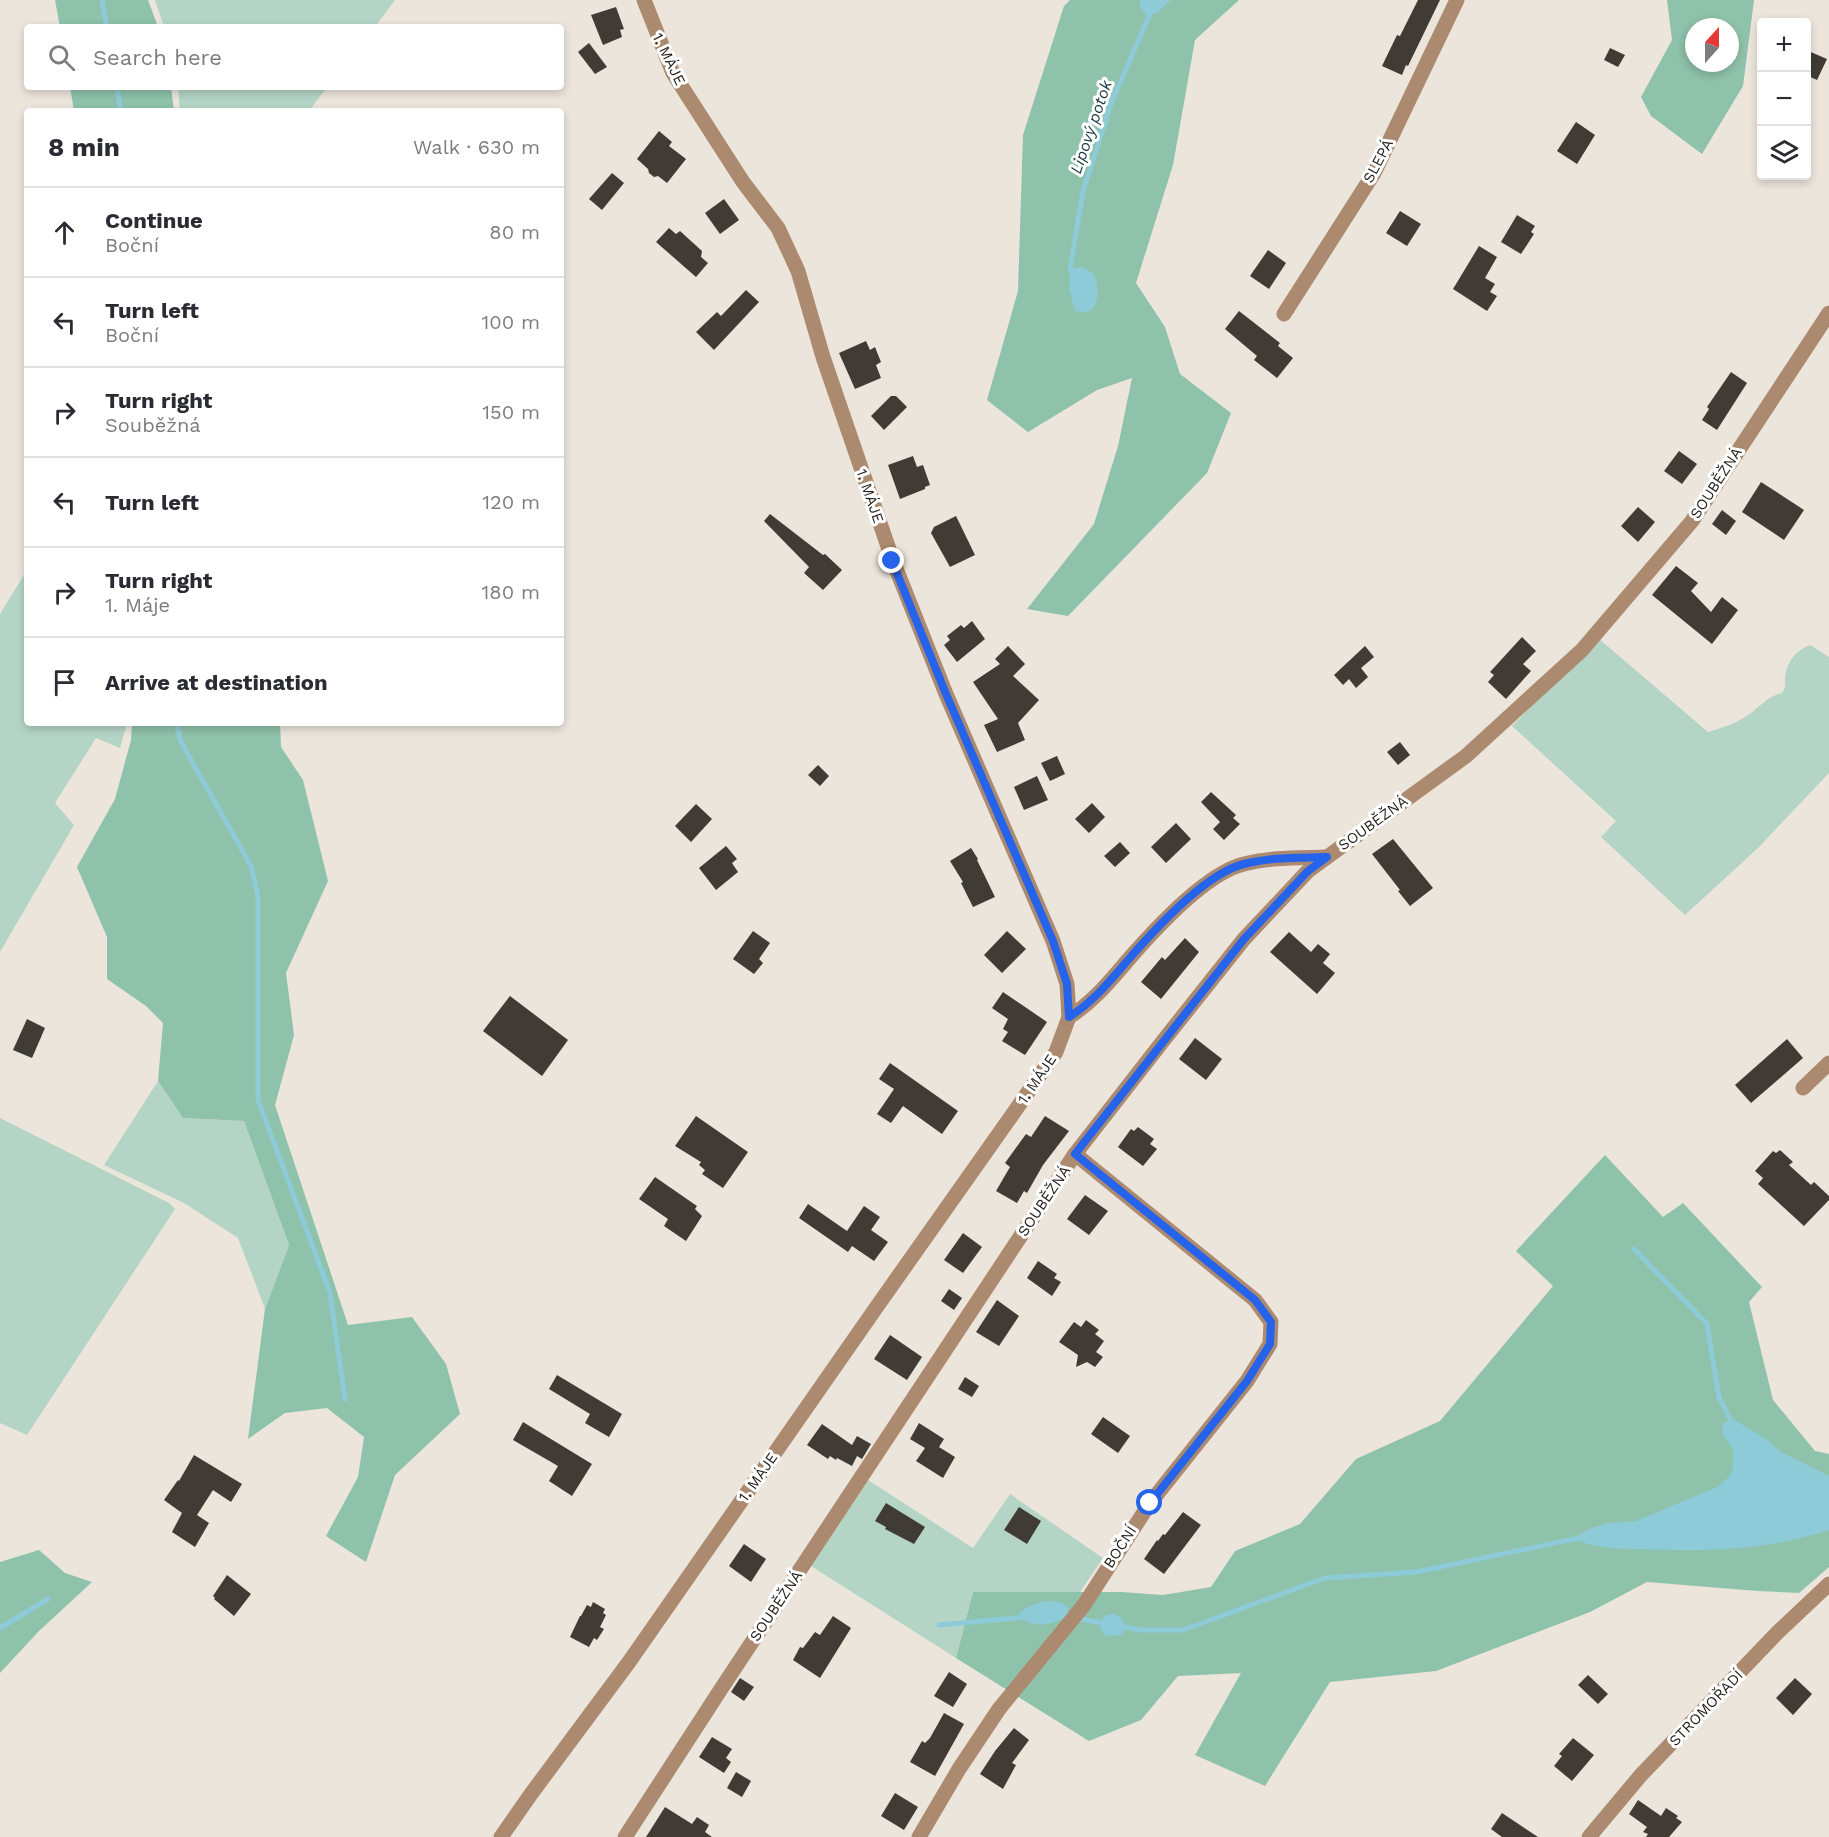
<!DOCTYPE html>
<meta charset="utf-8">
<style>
:root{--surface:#fff;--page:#f7f7f7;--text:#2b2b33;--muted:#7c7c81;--line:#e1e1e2}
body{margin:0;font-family:"Work Sans",sans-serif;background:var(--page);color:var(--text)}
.controls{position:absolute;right:18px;top:18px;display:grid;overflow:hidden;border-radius:6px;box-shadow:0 3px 9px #0003}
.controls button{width:54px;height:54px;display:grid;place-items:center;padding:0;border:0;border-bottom:2px solid var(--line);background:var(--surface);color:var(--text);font:30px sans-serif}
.compass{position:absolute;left:1685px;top:18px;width:54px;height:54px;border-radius:50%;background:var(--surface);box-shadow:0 3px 9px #0003;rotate:21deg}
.stop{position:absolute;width:18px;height:18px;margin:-14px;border:4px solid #2563eb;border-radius:50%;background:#fff}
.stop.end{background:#2563eb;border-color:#fff;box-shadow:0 2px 6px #0008}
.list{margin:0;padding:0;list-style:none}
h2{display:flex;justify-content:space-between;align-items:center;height:78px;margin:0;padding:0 24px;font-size:26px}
h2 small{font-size:20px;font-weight:400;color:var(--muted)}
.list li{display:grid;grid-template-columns:39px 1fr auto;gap:18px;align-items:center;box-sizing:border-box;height:90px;padding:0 24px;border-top:2px solid var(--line)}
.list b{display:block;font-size:22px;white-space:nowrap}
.list p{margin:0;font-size:20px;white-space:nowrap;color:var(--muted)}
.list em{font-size:20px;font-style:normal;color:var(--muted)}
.icon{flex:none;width:33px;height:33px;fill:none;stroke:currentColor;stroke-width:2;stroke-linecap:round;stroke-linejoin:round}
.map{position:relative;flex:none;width:1829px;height:1837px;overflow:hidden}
.search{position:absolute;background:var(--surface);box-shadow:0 3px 9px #0003;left:24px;top:24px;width:540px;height:66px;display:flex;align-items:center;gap:15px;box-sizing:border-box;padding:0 21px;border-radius:6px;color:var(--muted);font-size:22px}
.panel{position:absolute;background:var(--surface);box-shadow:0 3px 9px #0003;left:24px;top:108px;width:540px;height:618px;border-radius:6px}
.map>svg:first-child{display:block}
.green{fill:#b4d5c5}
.forest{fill:#8ec2aa;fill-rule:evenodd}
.water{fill:#8ecbd9}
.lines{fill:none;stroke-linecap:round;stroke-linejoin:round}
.stream{stroke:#8ecbd9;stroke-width:5}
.building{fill:#403c35}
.street{stroke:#ac8a6f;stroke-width:15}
.route{stroke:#2563eb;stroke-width:8}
.labels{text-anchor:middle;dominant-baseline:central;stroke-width:6;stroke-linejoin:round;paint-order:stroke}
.street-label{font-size:15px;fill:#201e1b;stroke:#fff}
.water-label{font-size:16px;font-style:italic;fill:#16353b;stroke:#fff}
</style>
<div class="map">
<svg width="1829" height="1837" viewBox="0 0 1829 1837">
<rect width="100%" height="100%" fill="#ebe5dc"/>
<g class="green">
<polygon points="155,0 395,0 375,27 164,27"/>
<polygon points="178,87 327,87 309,111 180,111"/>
<polygon points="27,570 27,723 127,723 120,748 96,738 55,803 74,825 0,952 0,614"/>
<path d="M1598 638 1708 732C1723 728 1739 722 1751 713 1763 704 1768 696 1782 693 1786 687 1785 685 1785 678 1786 663 1795 651 1810 645L1829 657V773L1758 848 1685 915 1601 837 1616 821 1512 726Z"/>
<polygon points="158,1081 183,1118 244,1121 289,1245 265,1309 238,1238 184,1203 104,1165"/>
<polygon points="0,1118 169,1203 175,1209 27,1435 0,1423"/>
<polygon points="868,1480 973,1548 1010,1494 1103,1558 1080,1592 973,1592 956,1658 811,1566"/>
</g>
<g class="forest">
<polygon points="55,0 148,0 158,27 60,27"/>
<polygon points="1070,0 1239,0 1195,40 1173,165 1136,283 1165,327 1180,374 1231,413 1207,473 1068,616 1027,609 1094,524 1118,446 1132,378 1097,390 1028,432 987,400 1018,291 1023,135 1064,6"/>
<path d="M1667 0H1754L1743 86 1702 154 1651 116 1641 97 1672 40ZM1694 27H1730V63H1694Z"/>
<polygon points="70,87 171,87 174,111 74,111"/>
<polygon points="132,723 280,723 281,747 303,780 328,881 286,973 294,1035 275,1105 348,1325 412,1317 446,1364 460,1414 395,1475 366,1562 326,1536 358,1477 364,1437 327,1408 285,1413 248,1439 265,1309 289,1245 244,1121 183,1118 158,1081 163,1023 146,1006 107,979 107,937 77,867 115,799 131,740"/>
<polygon points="1605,1155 1663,1217 1683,1203 1762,1287 1749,1302 1773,1400 1815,1451 1829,1454 1829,1567 1799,1593 1758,1591 1647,1582 1590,1612 1436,1671 1330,1682 1265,1786 1195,1755 1241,1673 1178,1676 1141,1720 1089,1741 956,1658 973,1592 1121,1592 1163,1595 1211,1587 1235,1551 1300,1524 1356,1459 1440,1421 1553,1286 1516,1251"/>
<polygon points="39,1550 65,1573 92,1582 39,1631 0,1673 0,1562"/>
</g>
<g class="water">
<polygon points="1140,0 1171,0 1157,13 1146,16 1140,5"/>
<path d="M1081 267 1094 274C1098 284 1101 303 1090 311 1086 313 1079 311 1075 311L1069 288 1070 269Z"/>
<path d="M1731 1418 1769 1441 1781 1452 1829 1476V1530C1768 1550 1706 1552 1642 1549 1620 1549 1596 1549 1575 1539L1580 1534 1592 1528 1609 1523 1636 1521 1717 1487 1729 1477 1733 1468V1449L1722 1434 1723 1424Z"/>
<path d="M1053 1601 1062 1603 1068 1607V1616C1054 1624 1030 1631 1019 1614 1029 1604 1039 1602 1053 1601Z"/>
<polygon points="1114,1614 1121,1617 1125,1628 1123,1635 1107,1636 1101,1631 1099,1622 1106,1615"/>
</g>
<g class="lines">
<g class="stream">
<polyline points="102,0 107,27"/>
<polyline points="117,87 121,111"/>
<polyline points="1070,269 1083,191 1112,101 1156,0"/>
<polyline points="176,723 181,742 251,866 258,896 258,1100 330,1293 345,1399"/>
<polyline points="1634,1249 1707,1324 1719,1397 1732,1423"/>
<polyline points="1075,1618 1107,1624"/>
<polyline points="939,1625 1027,1617"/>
<polyline points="1119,1626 1140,1630 1183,1630 1325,1578 1416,1572 1579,1538"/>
<polyline points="0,1628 48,1599"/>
</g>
</g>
<g class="building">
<polygon points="1418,0 1440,0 1408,66 1406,65 1402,75 1382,66 1397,35 1400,36"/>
<polygon points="616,7 624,29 620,30 622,37 603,45 591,15"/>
<polygon points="589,43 607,67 595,74 578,52"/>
<polygon points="1610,48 1625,55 1618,67 1604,60"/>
<polygon points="1806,50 1827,59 1817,80 1806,75"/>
<polygon points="1576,122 1595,135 1577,164 1557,151"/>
<polygon points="659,131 672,142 669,146 686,159 667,183 658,176 654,177 649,173 648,169 637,159"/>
<polygon points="612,173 624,183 602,210 589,199"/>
<polygon points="724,199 739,220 720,234 705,213"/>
<polygon points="1400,211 1421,224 1407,246 1386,233"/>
<polygon points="1517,215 1535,226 1531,232 1534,234 1521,254 1501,242"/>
<polygon points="669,228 676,234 680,231 702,251 701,257 708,263 696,277 656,242"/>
<polygon points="1479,246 1497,257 1485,278 1495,284 1490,292 1497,296 1487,311 1453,289"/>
<polygon points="1268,250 1286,263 1269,289 1250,276"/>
<polygon points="746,290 759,302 714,350 696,332 717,312 721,316"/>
<polygon points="1239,311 1280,343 1278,346 1293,358 1277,378 1254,360 1257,356 1225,329"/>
<polygon points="866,341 870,350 875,347 881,362 876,365 881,378 855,389 839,353"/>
<polygon points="1731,372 1747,383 1717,430 1702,420 1709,409 1707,407"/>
<polygon points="891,396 896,396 907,407 884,430 871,416"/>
<polygon points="1679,451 1697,464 1682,484 1664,471"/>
<polygon points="913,456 917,467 923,465 930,485 925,487 925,489 900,499 888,465"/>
<polygon points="1761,482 1804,510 1784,540 1742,512"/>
<polygon points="1638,507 1655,522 1638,542 1621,526"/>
<polygon points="1722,510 1736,521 1726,535 1712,524"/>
<polygon points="770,514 823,555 825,554 842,570 823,590 804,573 809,567 764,521"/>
<polygon points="956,516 975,555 950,567 931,533 934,527"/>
<polygon points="1676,566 1698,583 1691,591 1711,612 1722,597 1738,610 1712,644 1652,595"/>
<polygon points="972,621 985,639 957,662 944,645 950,640 947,636 961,625 964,628"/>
<polygon points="1522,637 1536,651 1523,664 1531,671 1506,699 1488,682 1494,675 1490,672"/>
<polygon points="1008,646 1025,664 1013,676 1039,700 1018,723 1025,740 997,752 984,725 998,719 973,682 1000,664 995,659"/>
<polygon points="1365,646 1374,657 1361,668 1368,677 1356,688 1349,679 1343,685 1334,675"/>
<polygon points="1400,742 1410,755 1398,765 1387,752"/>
<polygon points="1057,756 1065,774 1050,781 1041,763"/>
<polygon points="818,765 829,776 820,786 808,775"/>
<polygon points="1037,776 1048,800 1024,810 1014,787"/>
<polygon points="1211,792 1236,815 1233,818 1240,824 1224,840 1213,829 1220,822 1201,802"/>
<polygon points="1092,803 1105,817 1089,833 1075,819"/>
<polygon points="696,804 712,819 691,842 675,826"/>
<polygon points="1176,823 1191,839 1166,863 1151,847"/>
<polygon points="1393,839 1433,888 1410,906 1398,891 1400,890 1372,854"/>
<polygon points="1120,842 1130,853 1115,867 1104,856"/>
<polygon points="726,846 737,859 732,863 738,872 716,890 699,868"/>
<polygon points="971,848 978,859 977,860 995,897 973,907 961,883 963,882 950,861"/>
<polygon points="753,931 770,943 759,959 763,963 754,974 733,959"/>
<polygon points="1007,931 1026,949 1002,973 984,955"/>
<polygon points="1289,932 1311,952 1318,944 1330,954 1323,963 1335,973 1317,994 1270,952"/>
<polygon points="1185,938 1199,952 1161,999 1141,982 1162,957 1165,960"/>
<polygon points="1003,992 1047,1022 1025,1055 1002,1041 1008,1032 1003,1029 1008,1019 992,1008"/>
<polygon points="510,996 568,1040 542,1076 483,1031"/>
<polygon points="27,1019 45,1028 32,1058 13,1050"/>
<polygon points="1195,1038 1222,1059 1206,1080 1179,1059"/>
<polygon points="1787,1039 1803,1058 1751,1103 1735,1085"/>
<polygon points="890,1063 958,1111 942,1134 903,1106 891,1123 877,1114 894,1089 879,1079"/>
<polygon points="696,1116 748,1152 723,1188 702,1174 705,1170 699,1165 701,1162 675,1146"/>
<polygon points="1045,1116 1069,1131 1043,1165 1027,1193 1024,1191 1017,1203 996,1191 1010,1167 1005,1163 1026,1134 1031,1137"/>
<polygon points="1138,1127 1154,1139 1150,1144 1157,1149 1143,1166 1118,1147 1131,1129 1134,1131"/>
<polygon points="1780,1150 1793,1162 1789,1165 1811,1185 1814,1182 1829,1196 1829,1200 1804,1226 1758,1184 1763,1178 1755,1171 1773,1151 1776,1153"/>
<polygon points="655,1177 697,1206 695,1209 702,1216 686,1241 664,1226 668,1219 639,1199"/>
<polygon points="1085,1195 1108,1211 1089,1235 1067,1219"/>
<polygon points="808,1204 847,1231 864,1206 880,1217 871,1230 888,1242 874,1261 852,1246 848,1252 799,1218"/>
<polygon points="963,1233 982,1247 963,1273 944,1260"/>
<polygon points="1038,1261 1057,1274 1054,1278 1061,1282 1052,1296 1027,1278"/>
<polygon points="949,1289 962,1298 954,1310 941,1301"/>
<polygon points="997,1300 1019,1316 999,1346 976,1332"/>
<polygon points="1086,1320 1099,1330 1095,1334 1104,1341 1096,1352 1103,1357 1095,1367 1087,1362 1076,1367 1078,1355 1059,1342 1074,1322 1081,1327"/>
<polygon points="890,1335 922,1357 907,1380 874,1359"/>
<polygon points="557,1375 622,1414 609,1437 585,1423 590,1414 549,1389"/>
<polygon points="965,1377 979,1386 972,1397 958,1389"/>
<polygon points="1103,1417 1130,1436 1118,1453 1091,1434"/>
<polygon points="523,1422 592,1464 572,1496 549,1481 558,1466 513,1440"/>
<polygon points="919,1423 944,1439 939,1447 955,1457 943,1478 916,1461 925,1448 910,1439"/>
<polygon points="822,1424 852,1445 857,1436 871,1444 862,1459 857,1456 852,1466 837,1458 836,1460 830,1456 828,1459 807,1445"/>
<polygon points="194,1455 242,1484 231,1502 213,1490 197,1515 209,1523 195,1547 172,1532 182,1513 164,1500 178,1480 179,1481"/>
<polygon points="886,1503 925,1527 914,1544 885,1529 886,1527 875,1521"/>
<polygon points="1019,1507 1041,1521 1027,1544 1004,1530"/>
<polygon points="1183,1512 1201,1525 1164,1574 1144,1559 1157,1540 1158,1541 1163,1534 1165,1535"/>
<polygon points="744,1544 766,1559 751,1582 729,1566"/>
<polygon points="227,1575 251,1594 234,1616 214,1599 215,1598 213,1596"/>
<polygon points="593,1602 605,1609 603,1613 606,1615 600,1627 604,1629 597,1640 594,1638 589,1647 570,1637 580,1616 581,1616 587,1605 591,1607"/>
<polygon points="833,1616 851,1628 820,1678 793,1660 800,1647 803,1648 815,1632 820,1635"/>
<polygon points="949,1672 967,1684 953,1707 934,1696"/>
<polygon points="1588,1675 1608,1694 1598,1704 1578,1685"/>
<polygon points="740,1678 754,1687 744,1701 731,1692"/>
<polygon points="1795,1678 1812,1694 1793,1715 1776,1698"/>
<polygon points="944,1713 964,1724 935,1776 910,1762 922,1741 925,1743 930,1738"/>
<polygon points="1014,1728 1029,1740 1012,1763 1016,1765 1003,1789 980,1774 995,1751"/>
<polygon points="712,1737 732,1749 726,1758 731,1762 724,1773 699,1757"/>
<polygon points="1573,1738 1594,1755 1572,1781 1554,1766 1562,1756 1559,1754"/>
<polygon points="736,1772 751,1781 742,1797 727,1788"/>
<polygon points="895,1793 918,1807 904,1830 881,1816"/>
<polygon points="1638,1800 1661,1816 1666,1808 1678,1816 1676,1818 1682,1822 1669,1837 1646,1837 1648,1834 1643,1832 1647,1827 1629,1814"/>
<polygon points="665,1807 692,1824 697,1817 709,1825 705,1832 712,1837 646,1837"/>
<polygon points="1502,1813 1538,1837 1502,1837 1491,1829"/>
</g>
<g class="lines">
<g class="street">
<polyline points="1284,314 1374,173 1457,0"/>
<path d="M1069 1017C1093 1002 1110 981 1128 960 1154 930 1206 873 1244 864 1271 857 1300 858 1327 857"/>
<polyline points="1803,1088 1829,1063"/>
<polyline points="501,1837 531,1794 629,1662 878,1305 1017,1108 1056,1052 1069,1017 1067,984 1053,941 946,694 893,561 823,357 798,271 778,228 743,182 673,73 644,0"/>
<polyline points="625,1837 721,1689 1075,1154 1163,1041 1244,939 1308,871 1466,756 1582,650 1692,521 1829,313"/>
<polyline points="919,1837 959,1769 999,1709 1084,1605 1150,1503 1247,1381 1270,1344 1271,1322 1255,1300 1075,1154"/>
<polyline points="1589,1837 1641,1775 1778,1632 1829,1584"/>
</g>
</g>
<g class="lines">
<path class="route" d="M892 561 946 694 1053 941 1067 984 1069 1017C1093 1002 1110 981 1128 960 1154 930 1206 873 1244 864 1271 857 1300 858 1327 857L1308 871 1244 939 1075 1154 1255 1300 1271 1322 1270 1344 1247 1381 1150 1503"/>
</g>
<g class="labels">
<g class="street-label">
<text transform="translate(669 59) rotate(64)">1. MÁJE</text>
<text transform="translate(1378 161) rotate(-62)">SLEPÁ</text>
<text transform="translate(1716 483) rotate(-57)">SOUBĚŽNÁ</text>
<text transform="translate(870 496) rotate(71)">1. MÁJE</text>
<text transform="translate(1373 823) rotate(-36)">SOUBĚŽNÁ</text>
<text transform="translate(1037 1079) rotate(-56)">1. MÁJE</text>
<text transform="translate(1044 1201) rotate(-56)">SOUBĚŽNÁ</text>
<text transform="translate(758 1477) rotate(-55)">1. MÁJE</text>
<text transform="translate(1120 1547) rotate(-57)">BOČNÍ</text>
<text transform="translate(776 1606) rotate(-56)">SOUBĚŽNÁ</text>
<text transform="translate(1706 1708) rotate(-46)">STROMOŘADÍ</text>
</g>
<g class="water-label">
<text transform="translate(1091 127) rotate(-71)">Lipový potok</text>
</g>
</g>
</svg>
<div class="controls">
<button>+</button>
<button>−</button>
<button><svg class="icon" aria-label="layers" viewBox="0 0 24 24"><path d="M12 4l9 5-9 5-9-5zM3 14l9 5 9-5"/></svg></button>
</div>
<svg class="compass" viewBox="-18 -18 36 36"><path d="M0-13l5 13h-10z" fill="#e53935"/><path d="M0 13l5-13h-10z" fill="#7c7c81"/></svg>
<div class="stop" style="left:1150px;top:1503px"></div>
<div class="stop end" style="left:892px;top:561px"></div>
<div class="search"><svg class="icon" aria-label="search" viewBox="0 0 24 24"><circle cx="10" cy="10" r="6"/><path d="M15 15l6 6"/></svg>Search here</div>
<section class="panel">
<h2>8 min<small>Walk · 630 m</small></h2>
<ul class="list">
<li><svg class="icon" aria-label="ahead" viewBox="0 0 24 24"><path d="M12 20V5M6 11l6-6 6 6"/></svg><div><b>Continue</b><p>Boční</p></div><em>80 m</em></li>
<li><svg class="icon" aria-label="left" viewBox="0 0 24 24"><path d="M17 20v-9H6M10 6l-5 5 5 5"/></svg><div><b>Turn left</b><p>Boční</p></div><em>100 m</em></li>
<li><svg class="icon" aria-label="right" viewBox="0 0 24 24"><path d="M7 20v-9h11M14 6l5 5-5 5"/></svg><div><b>Turn right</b><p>Souběžná</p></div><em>150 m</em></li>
<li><svg class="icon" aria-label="left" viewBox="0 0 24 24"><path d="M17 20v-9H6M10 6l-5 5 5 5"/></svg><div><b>Turn left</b></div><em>120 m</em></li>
<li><svg class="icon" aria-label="right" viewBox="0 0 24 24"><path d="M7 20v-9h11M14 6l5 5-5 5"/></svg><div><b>Turn right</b><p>1. Máje</p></div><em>180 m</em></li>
<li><svg class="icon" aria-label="arrive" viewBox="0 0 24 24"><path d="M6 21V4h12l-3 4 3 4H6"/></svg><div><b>Arrive at destination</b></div></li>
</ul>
</section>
</div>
